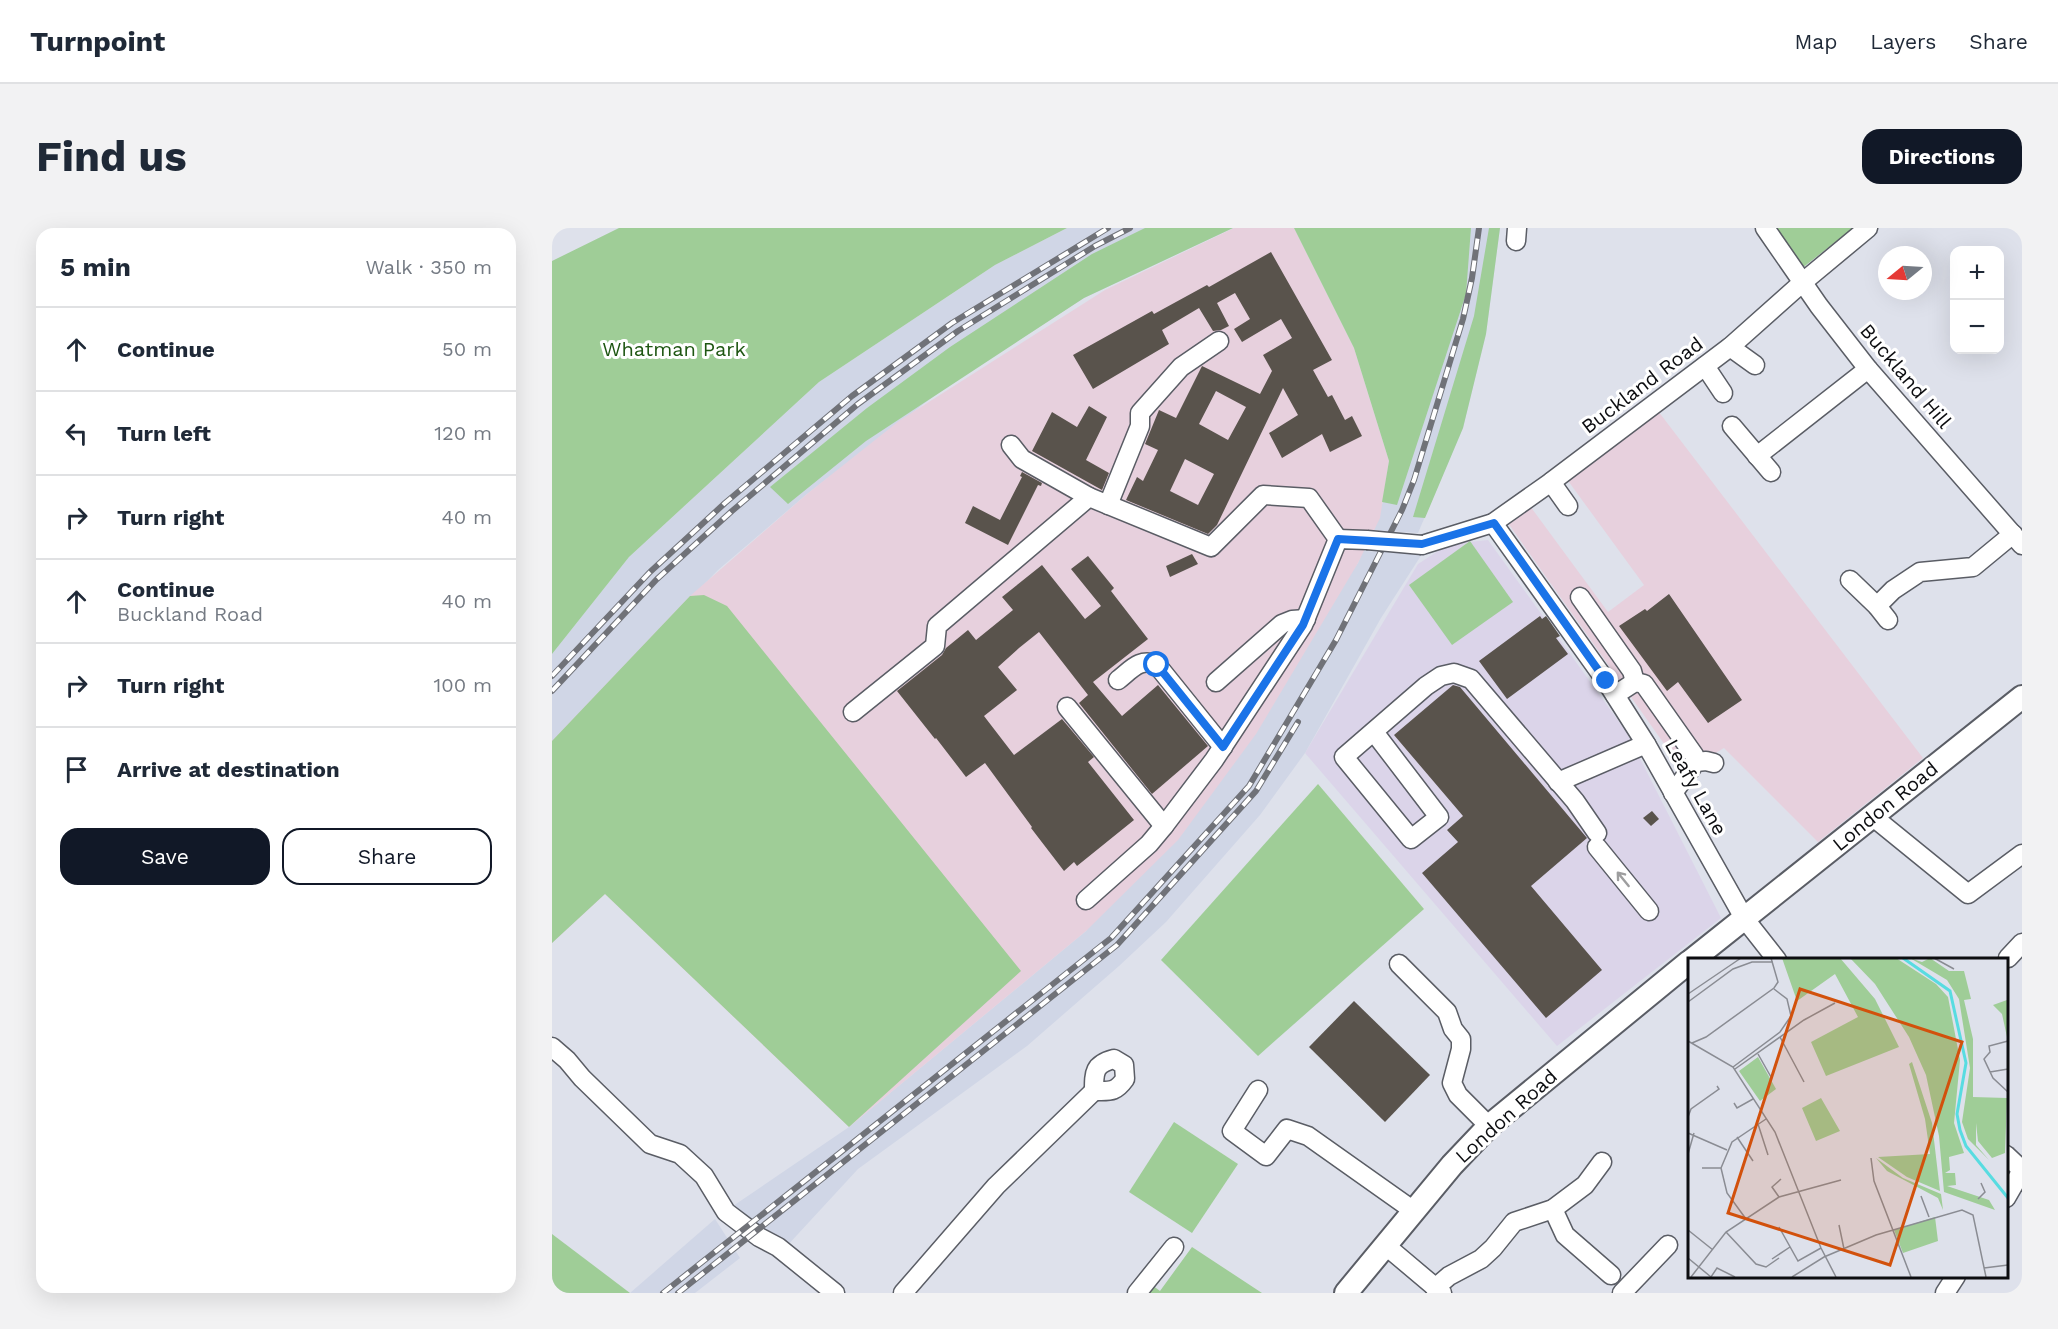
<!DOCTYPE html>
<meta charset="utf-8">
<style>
:root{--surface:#fff;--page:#f2f2f3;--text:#1f2937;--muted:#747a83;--line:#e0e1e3;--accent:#111827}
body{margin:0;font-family:"Work Sans",sans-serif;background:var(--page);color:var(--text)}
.controls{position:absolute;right:18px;top:18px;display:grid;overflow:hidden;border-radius:12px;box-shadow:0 6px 24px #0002}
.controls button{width:54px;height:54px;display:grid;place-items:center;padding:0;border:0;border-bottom:2px solid var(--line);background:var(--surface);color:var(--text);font:30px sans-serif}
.compass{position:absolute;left:1326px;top:18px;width:54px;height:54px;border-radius:50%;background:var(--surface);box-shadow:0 6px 24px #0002;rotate:252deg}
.stop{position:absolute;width:18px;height:18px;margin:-14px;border:4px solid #1a73e8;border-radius:50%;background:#fff}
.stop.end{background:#1a73e8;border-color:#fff;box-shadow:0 2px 6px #0008}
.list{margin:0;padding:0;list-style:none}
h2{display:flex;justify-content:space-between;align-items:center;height:78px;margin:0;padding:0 24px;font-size:26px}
h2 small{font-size:20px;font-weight:400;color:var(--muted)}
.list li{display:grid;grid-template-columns:39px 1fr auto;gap:18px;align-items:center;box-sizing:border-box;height:84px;padding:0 24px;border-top:2px solid var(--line)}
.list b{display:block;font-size:22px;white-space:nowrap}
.list p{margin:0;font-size:20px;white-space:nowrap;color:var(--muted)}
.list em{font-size:20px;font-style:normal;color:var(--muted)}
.actions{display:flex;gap:12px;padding:18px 24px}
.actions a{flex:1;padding:14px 0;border:2px solid var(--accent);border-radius:18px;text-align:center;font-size:21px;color:var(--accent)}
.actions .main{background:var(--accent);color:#fff}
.icon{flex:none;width:33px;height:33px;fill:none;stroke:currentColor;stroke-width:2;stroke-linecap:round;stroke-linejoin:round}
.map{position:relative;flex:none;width:1470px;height:1065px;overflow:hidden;border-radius:18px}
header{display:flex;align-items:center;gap:36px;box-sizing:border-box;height:84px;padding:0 30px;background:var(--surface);border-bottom:2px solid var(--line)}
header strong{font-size:28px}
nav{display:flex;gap:33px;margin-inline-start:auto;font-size:21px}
.intro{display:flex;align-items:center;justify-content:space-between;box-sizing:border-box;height:144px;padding:0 36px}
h1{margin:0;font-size:42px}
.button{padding:15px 27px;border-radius:18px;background:var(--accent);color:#fff;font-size:21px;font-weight:700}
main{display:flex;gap:36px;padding:0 36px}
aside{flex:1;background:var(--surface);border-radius:18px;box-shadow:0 6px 24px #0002}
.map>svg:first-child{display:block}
.commercial{fill:#dbd4e9}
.built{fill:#d0d6e6}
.education{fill:#e7d0dd}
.green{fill:#9fcd97}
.building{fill:#59534c;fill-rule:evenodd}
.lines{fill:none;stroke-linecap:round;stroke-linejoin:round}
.minor-casing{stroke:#5a5d65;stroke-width:21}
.major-casing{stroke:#5a5d65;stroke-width:26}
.minor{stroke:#fff;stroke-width:18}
.major{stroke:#fff;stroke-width:22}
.rail-casing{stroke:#707278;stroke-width:6}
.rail{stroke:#fff;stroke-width:4;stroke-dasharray:11;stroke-linecap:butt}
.minor-bridge-casing{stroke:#5a5d65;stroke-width:21;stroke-linecap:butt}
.minor-bridge{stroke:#fff;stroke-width:18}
.oneway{stroke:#9e9e9f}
.route{stroke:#1a73e8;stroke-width:8}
.labels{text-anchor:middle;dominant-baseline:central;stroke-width:6;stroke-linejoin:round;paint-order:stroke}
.park-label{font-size:20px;fill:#1e5612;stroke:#fff}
.street-label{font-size:20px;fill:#0c0d10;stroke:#fff}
.inset-river{fill:none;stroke:#58dce1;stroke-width:3}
.inset-road{fill:none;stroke:#8a8c93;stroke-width:1.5}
.view{fill:#d2510c;fill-opacity:0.15;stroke:#d2510c;stroke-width:3}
.inset-edge{fill:none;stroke:#0c0d10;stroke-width:3}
</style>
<header>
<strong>Turnpoint</strong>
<nav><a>Map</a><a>Layers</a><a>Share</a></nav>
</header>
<div class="intro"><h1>Find us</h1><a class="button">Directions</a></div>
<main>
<aside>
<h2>5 min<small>Walk · 350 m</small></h2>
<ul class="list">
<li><svg class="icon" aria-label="ahead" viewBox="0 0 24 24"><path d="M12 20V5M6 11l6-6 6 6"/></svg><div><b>Continue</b></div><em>50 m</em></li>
<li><svg class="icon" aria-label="left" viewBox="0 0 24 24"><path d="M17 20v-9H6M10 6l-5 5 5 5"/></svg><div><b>Turn left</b></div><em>120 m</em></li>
<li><svg class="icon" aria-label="right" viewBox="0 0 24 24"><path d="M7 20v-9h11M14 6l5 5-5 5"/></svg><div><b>Turn right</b></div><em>40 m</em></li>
<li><svg class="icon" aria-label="ahead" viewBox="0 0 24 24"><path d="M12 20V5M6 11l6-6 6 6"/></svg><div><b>Continue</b><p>Buckland Road</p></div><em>40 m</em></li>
<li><svg class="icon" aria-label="right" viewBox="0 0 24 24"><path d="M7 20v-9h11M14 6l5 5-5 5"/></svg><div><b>Turn right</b></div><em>100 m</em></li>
<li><svg class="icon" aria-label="arrive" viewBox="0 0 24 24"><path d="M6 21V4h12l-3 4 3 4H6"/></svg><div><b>Arrive at destination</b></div></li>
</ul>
<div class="actions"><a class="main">Save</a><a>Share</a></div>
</aside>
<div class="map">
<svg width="1470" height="1065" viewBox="0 0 1470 1065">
<rect width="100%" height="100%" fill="#dee1eb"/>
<polygon class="commercial" points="936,312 1075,505 1169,690 1005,818 753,525 866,336 897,316"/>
<g class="built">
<polygon points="515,0 681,0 532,70 395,158 255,266 166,342 0,515 0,426 77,329 267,154 443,37"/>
<polygon points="747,0 948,0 934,106 911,200 866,305 822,302 864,169"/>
<polygon points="811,323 870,326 829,390 753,525 708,587 614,694 567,738 475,818 306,941 234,1019 181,978 297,899 534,703 806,335"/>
<polygon points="163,991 188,1030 143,1065 78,1065"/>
</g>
<g class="education">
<polygon points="682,0 742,0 802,120 837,233 828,290 806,335 704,506 626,612 534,703 297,899 53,666 0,715 0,513 138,368 255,266 347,193 553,62"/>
<polygon points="1103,179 1371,530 1266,614 1172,520 1132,544 956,295 978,278 1056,384 1092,357 1014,250"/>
</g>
<g class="green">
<polygon points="67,0 515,0 443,37 267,154 77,329 0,426 0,33"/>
<polygon points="593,0 681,0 532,70 314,213 236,276 218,259 315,180 398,119 540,26"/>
<polygon points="742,0 919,0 914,66 845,277 830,274 837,233 802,120"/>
<polygon points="937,0 948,0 934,106 911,200 873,290 861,289 922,88"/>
<polygon points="1221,0 1301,0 1249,41"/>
<polygon points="918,313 961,374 900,417 857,357"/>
<polygon points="152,367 175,378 469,743 297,899 53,666 0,715 0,513 138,368"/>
<polygon points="766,556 872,681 706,828 609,732"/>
<polygon points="622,894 686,936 640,1005 577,964"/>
<polygon points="0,1006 78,1065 0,1065"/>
<polygon points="640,1019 710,1065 590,1065 600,1057 608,1063"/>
</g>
<g class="building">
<path d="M719 24 780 132 761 142 776 169 780 167 793 192 800 188 810 208 778 224 770 206 730 230 717 205 746 187 731 160 665 297 656 306 574 272 585 249 591 253 606 222 593 216 607 182 624 190 650 138 708 166 720 143 711 127 740 110 729 91 690 114 682 101 698 91 683 65 665 75 677 98 669 102 661 103 647 80 610 102 617 116 541 161 521 127 600 83 602 86 655 57 657 59ZM664 163 694 179 676 212 647 196ZM633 231 662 246 646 277 618 263Z"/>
<polygon points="537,178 555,189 534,232 557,245 550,262 480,223 500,184 525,199"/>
<polygon points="470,244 490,255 489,258 486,257 456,317 413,295 421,278 448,292 470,249 468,248"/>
<polygon points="640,326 646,336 618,349 614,338"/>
<polygon points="536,328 562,360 559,363 596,411 541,454 570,488 606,457 656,518 600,566 527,475 536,467 487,404 467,420 446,439 465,462 432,488 462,527 510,491 542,529 536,534 582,592 525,638 522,634 512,643 479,600 480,599 433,535 414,549 384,510 383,511 345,463 390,427 394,420 416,402 424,412 461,382 450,369 490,337 533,391 549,378 519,341"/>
<polygon points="1117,366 1190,472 1156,495 1126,454 1115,463 1067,398 1093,381 1095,383"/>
<polygon points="988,388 990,391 994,388 1008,408 1004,410 1016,426 955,471 927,433"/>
<polygon points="901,457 908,459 1035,610 979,658 1050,742 994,790 870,645 906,614 895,602 911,588 842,507"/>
<polygon points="1100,583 1107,591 1099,598 1091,590"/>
<polygon points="802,773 878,847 833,894 757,819"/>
</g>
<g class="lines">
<g class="minor-casing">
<g id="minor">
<polyline points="1213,0 1267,78 1316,141 1470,317"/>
<polyline points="964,13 965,0"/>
<polyline points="1178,119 1203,137"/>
<polyline points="1153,138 1171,165"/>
<polyline points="1180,198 1219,244"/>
<polyline points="459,217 470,231 537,269"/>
<polyline points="1205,228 1316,141"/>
<polyline points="999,254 1016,278"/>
<polyline points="556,277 588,198 588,185 629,139 667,113"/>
<polyline points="941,295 1054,453 1094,516 1192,690 1225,732"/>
<polyline points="870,317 941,295 999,254 1178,119 1251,54 1316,0"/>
<polyline points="1298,352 1325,378 1336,392"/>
<polyline points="1028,369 1080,443 1083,454"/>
<polyline points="1325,378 1341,362 1368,344 1421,339 1461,306"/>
<path d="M566 452C579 442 588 429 605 437L671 519"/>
<polyline points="664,454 730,396 740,392 754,391"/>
<polyline points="1063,467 1083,454 1092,456 1142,527 1144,534"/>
<polyline points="515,479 612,598"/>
<polyline points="301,484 383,418 385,398 537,269 659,319 711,267 757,270 786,311"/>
<polyline points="822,504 887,589 859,611 792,529 874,458 889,448 902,445 919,451 1023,573 1045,605"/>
<polyline points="1006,554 1094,516"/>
<polyline points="1121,565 1144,534 1154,533 1162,535"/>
<polyline points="1320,588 1416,666 1470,626"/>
<polyline points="1045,619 1097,683"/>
<polyline points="534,672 597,616 612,598 662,532 751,397 786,311 815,312"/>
<polyline points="1456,730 1470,715"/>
<polyline points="847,736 895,784 901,801 909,811 909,821 900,855 906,867 937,898"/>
<polyline points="0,819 15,832 30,850 98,916 128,926 152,948 174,984 207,1009 226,1019 283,1065"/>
<path d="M562 831 572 837 573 851C563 865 558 863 542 863 542 844 542 836 562 831Z"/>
<polyline points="706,862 680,903 714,928 735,901 756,908 862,983"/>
<polyline points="1454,927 1470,942"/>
<polyline points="1454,970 1470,942"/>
<polyline points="1001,981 1013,1007 1059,1047"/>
<polyline points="833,1017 890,1065"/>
<polyline points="883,1060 897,1048 929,1031 941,1020 962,994 1001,981 1033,957 1050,934"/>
<polyline points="351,1065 444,958 542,863"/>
<polyline points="585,1065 622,1019"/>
<polyline points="1070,1065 1116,1017"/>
<polyline points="1393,1065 1404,1048"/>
</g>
</g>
<g class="major-casing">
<g id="major">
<polyline points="1140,732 1470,469"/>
<polyline points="794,1065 900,937 937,898 1137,734"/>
</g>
</g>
<use href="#minor" class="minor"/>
<use href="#major" class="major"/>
<g class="rail-casing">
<g id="rail">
<polyline points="0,448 98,344 173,275 300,168 400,95 556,0"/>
<polyline points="0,463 105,351 180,283 306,176 406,103 543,18 578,0"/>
<polyline points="111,1065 559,710 697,558 784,412 850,282 862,252 911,91 920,50 927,0"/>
<polyline points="126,1065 565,717 704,563 746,494"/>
</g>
</g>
<use href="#rail" class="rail"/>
<g class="minor-bridge-casing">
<polyline id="minor-bridge" points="815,312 870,317"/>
</g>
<use href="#minor-bridge" class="minor-bridge"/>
</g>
<defs><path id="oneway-shaft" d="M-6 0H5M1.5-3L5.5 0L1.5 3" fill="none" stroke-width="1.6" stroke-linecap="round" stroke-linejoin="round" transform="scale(1.5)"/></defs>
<use class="oneway" href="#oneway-shaft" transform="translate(1071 651) rotate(-129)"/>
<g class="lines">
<polyline class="route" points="605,437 671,519 751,397 786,311 870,316 942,295 1054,453"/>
</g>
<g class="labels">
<g class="park-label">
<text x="122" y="121">Whatman Park</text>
</g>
<g class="street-label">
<text transform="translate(1354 148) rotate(50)">Buckland Hill</text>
<text transform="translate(1090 157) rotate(-37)">Buckland Road</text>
<text transform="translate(1144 559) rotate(61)">Leafy Lane</text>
<text transform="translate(1333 578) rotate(-39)">London Road</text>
<text transform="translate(954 888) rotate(-42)">London Road</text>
</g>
</g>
<g transform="translate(1136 730)">
<rect width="320" height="320" fill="#dee1eb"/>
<path d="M94 0H152L187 41 211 89 138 118 123 84 170 59 147 16 109 43ZM162 0H208L248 26 260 39 272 102 266 165 276 195 261 199 262 212 257 215H267L268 227 259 228 301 242 307 252 256 234 251 178 238 117 221 79 187 26ZM222 0 234 4 242 0 261 13H276L283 41 276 42 285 81V139L319 140 317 195 304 200 290 183 288 165V187L301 202 280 181 274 164 282 110 271 41 259 22ZM319 42 320 79H319L314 56 305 47ZM70 99 88 131 72 143 51 113ZM224 104 244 165 252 233 219 219 190 199 242 196 237 161 221 106ZM133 140 152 173 128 183 114 150ZM188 200 215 220 253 236 255 252 250 240 199 213ZM247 259 250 283 215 295 206 272Z" fill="#9fcd97"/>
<path class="inset-river" d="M215 0 262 33 278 105 269 156 272 172 278 188 320 240"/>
<path class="inset-road" d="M246 0 266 11M0 36 53 0M0 44 45 11 64 4H85M92 79 116 124M0 83 45 109 87 174 133 290 148 319M320 83 301 88 302 94 296 101 305 120 320 134M4 85 18 79 86 30 90 24 83 0M70 96 83 119M45 109 92 74 103 58 99 41 86 31M47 111 116 62 147 45M302 114 320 111M46 145 49 150 65 141M0 159 3 151 31 131 29 128M70 166 80 197M0 175 39 192M49 179 65 203M0 196 6 175M183 200 186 223 223 319M14 210H33M233 238 241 259M91 239 84 229 93 221M290 241 297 234 293 225M58 261 39 235 33 210 44 184 78 161M151 267 156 291M91 269 110 303 133 290M0 272 25 292M38 274 68 306 78 309 91 300M0 300 23 319 29 310 47 319M84 301 102 289M296 310 320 307M3 319 38 274 91 239 153 222M104 319 136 299 188 277 274 252 285 257 298 319"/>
<path class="view" d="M112 31 274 84 202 307 40 255Z"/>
<rect width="320" height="320" class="inset-edge"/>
</g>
</svg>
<div class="controls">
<button>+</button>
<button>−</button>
</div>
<svg class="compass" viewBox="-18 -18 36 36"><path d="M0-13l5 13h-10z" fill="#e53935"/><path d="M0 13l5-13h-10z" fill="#747a83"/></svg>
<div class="stop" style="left:605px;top:437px"></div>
<div class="stop end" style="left:1054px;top:453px"></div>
</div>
</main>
